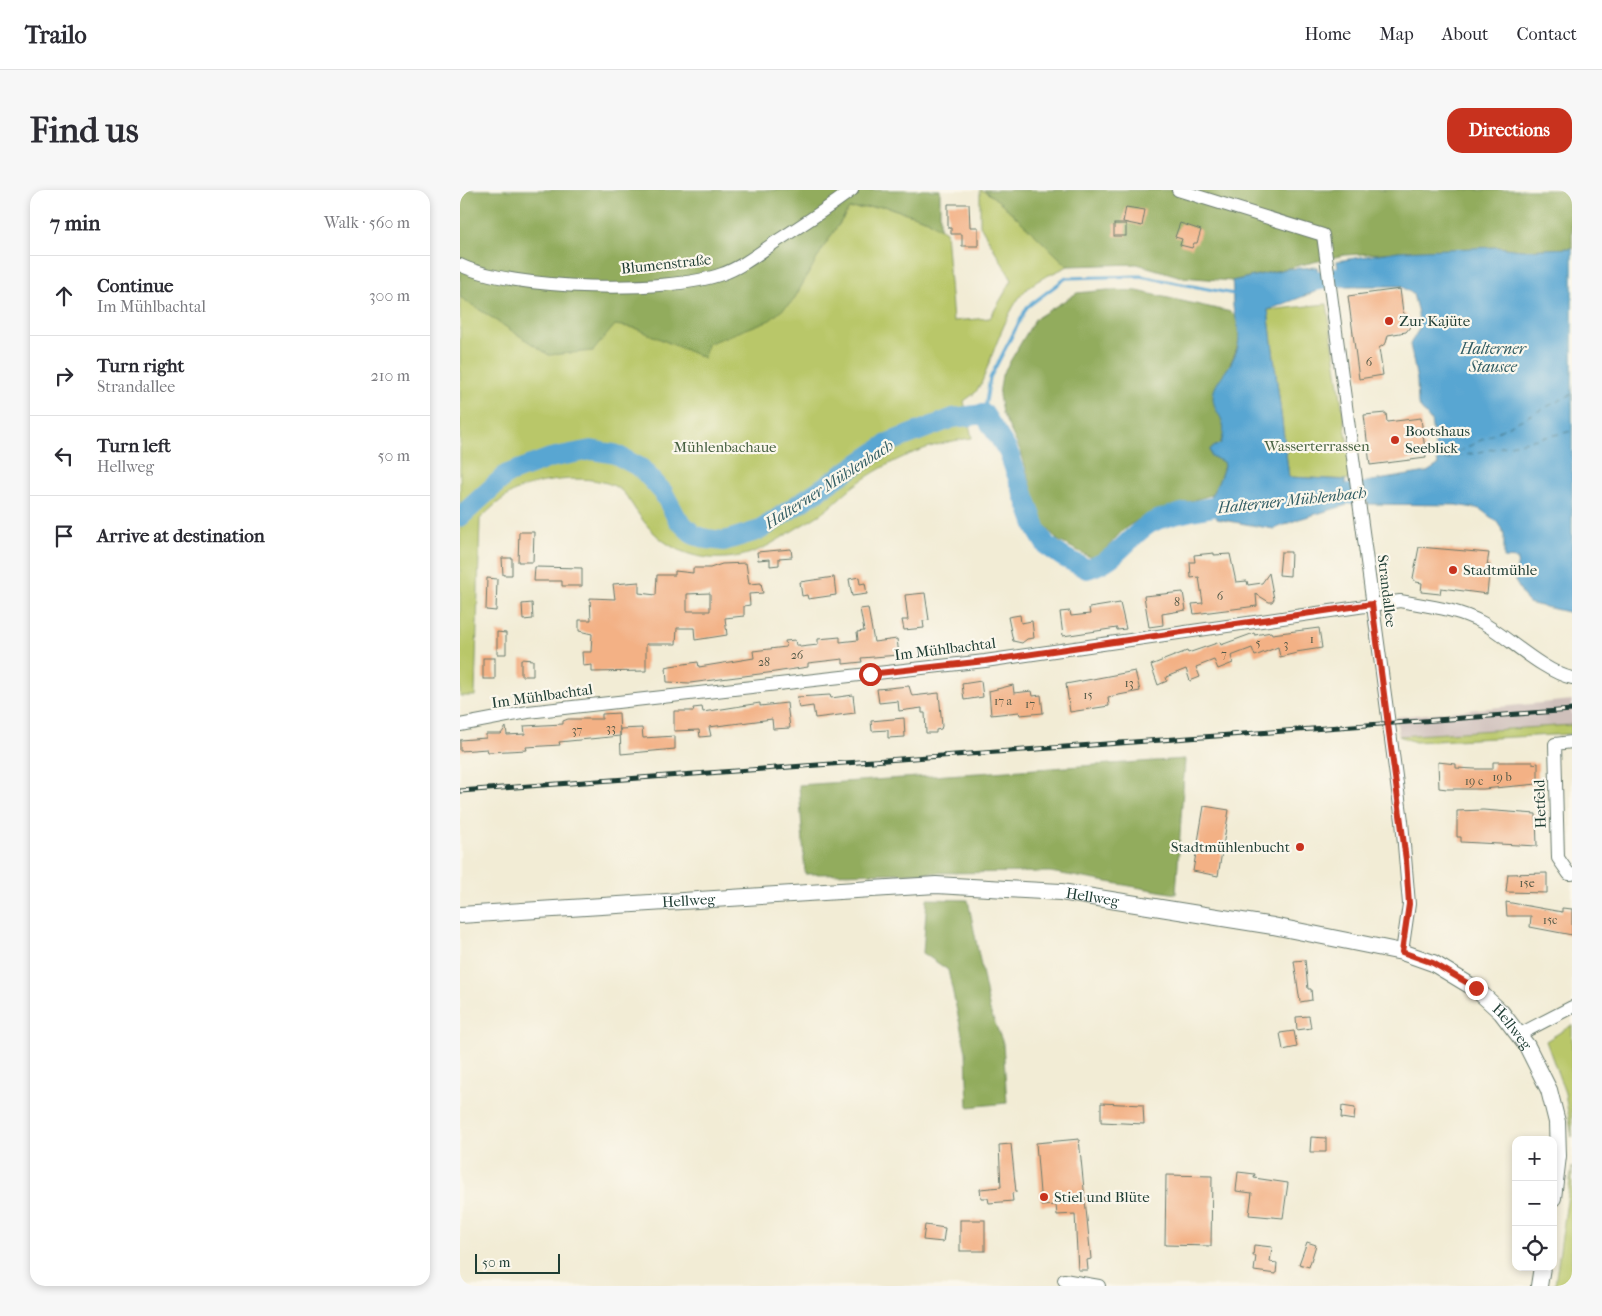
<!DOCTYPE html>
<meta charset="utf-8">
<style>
:root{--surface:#fff;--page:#f7f7f7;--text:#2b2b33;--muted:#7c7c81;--line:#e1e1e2;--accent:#c8321e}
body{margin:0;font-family:"IM FELL French Canon",serif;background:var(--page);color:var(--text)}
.controls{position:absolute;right:15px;bottom:15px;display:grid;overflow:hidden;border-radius:10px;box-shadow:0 2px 8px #0003}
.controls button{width:45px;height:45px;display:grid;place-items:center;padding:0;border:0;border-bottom:1px solid var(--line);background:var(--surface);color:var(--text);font:25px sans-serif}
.scale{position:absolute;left:15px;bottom:12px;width:85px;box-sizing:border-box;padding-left:5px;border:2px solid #1f3d34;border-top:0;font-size:14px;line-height:18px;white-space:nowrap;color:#1f3d34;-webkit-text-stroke:4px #fbf7ec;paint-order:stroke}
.stop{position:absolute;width:15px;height:15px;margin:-11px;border:4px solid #c8321e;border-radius:50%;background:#fff}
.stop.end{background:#c8321e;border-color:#fff;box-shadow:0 1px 5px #0008}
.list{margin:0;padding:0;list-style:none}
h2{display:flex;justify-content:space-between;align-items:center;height:65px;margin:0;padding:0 20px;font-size:21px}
h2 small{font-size:16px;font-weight:400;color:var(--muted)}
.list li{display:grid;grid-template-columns:32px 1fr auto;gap:15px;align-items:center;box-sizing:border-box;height:80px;padding:0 20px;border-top:1px solid var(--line)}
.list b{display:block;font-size:19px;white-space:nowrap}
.list p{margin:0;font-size:16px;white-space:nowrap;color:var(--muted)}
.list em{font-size:16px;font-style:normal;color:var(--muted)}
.icon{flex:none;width:28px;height:28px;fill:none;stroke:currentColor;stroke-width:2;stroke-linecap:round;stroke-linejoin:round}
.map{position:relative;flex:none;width:1112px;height:1096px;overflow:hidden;border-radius:15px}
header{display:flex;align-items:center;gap:30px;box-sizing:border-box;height:70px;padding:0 25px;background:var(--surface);border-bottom:1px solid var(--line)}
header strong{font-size:24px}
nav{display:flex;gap:28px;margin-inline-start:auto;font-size:18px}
.intro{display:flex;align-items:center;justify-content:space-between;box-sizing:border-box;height:120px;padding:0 30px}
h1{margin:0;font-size:35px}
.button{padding:12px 22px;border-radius:15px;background:var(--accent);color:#fff;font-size:18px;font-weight:700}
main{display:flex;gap:30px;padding:0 30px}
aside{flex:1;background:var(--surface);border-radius:15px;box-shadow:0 2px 8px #0003}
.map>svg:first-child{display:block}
.industrial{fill:#cfc0bb}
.green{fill:#b9c769;stroke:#6c824e}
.forest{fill:#92ac5d;stroke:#587448}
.water{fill:#59a6d2;stroke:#3c7283}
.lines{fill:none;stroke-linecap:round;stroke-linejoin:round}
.stream{stroke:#59a6d2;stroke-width:3}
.river{stroke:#59a6d2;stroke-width:20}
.ferry{stroke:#305c63;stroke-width:1;stroke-dasharray:6 5;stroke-linecap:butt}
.building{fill:#f3b185;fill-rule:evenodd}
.minor-casing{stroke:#697a6c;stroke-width:14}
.tertiary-casing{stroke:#697a6c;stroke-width:18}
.minor{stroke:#fff;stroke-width:12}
.tertiary{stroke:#fff;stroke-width:16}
.rail-casing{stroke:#1f3d34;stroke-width:5}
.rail{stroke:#fbf7ec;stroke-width:3;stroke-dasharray:9;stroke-linecap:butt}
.route{stroke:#c8321e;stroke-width:6}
.poi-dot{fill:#c8321e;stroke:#fbf7ec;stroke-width:2}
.labels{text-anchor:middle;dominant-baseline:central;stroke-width:4.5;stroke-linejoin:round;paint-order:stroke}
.number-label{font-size:12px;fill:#545a48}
.street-label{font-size:15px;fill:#1f3d34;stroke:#fbf7ec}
.poi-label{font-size:15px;fill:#1f3d34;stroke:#fbf7ec;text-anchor:start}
.park-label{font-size:15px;fill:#466041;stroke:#fbf7ec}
.water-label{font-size:16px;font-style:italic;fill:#305c63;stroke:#fbf7ec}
</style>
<header>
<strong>Trailo</strong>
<nav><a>Home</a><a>Map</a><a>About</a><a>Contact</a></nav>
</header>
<div class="intro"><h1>Find us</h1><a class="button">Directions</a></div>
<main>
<aside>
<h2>7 min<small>Walk · 560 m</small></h2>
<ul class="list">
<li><svg class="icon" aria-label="ahead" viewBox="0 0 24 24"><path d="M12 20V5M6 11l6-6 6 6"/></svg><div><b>Continue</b><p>Im Mühlbachtal</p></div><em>300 m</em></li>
<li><svg class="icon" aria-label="right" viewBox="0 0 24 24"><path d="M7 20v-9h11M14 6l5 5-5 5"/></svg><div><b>Turn right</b><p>Strandallee</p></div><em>210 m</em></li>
<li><svg class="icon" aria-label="left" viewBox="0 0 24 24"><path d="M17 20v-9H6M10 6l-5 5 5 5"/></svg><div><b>Turn left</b><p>Hellweg</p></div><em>50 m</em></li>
<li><svg class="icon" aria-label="arrive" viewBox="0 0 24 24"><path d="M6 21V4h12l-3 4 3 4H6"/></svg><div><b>Arrive at destination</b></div></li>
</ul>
</aside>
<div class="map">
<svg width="1112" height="1096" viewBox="0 0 1112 1096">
<rect width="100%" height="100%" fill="#fbf7ec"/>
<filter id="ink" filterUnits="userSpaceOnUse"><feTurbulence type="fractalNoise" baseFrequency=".02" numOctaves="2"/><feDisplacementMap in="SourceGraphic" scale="10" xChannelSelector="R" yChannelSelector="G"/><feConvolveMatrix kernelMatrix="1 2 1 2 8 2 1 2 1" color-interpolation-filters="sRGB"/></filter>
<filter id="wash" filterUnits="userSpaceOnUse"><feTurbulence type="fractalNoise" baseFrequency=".0096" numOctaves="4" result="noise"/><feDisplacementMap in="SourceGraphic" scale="20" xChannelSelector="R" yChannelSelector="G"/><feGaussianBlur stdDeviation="1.12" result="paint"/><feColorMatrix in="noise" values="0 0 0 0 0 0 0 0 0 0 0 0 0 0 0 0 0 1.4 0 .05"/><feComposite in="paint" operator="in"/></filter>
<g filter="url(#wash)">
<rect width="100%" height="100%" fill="#f2ecd5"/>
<polygon class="industrial" points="1112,510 1112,535 939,546 936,527"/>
<g class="green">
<path d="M520 0C533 0 595 63 608 76 595 83 579 88 568 98 548 114 531 170 521 194L515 203 504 211 512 248C469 253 430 270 395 295 384 303 376 312 366 320 357 327 347 332 337 338 307 357 288 370 250 368 217 365 195 349 177 322 171 314 167 304 158 298 134 283 80 289 55 301 41 309 31 318 20 329L15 506H0V100L158 131 217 156 378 36 389 19 424 16 468 30 486 42 493 131 530 128 552 90 520 35Z"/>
<polygon points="867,114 893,290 829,287 808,120"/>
<polygon points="1112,535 1112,544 955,552 939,546"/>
<polygon points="1112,835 1112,947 1105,903 1086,851"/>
<polygon points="1112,977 1112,1096 1096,1096 1095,1094"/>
</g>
<g class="forest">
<polygon points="0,0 480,0 480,39 468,30 424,16 389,19 363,58 333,111 310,130 247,154 244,168 175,138 155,135 133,161 89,165 0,107"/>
<polygon points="524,0 1112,0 1112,58 1061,60 1037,57 884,65 772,91 722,87 677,74 608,76 541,13"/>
<path d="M648 100 677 101 771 122C790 137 775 163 767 180 762 192 759 205 756 217 768 240 766 246 751 266L764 272V276C761 286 757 297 751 305 723 314 694 319 670 335 655 344 648 363 632 368L597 350 581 330 561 262 542 223 539 205 542 185 575 129 617 103Z"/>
<polygon points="725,569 716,704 590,682 345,684 339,595"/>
<polygon points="467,709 508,710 530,821 543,853 547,913 508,917 506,862 488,780 463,763"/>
</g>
<g class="water">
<polygon points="1037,57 1061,60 1112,58 1112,423 1068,413 1055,391 1058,369 1044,368 1044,343 1037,332 1020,319 996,315 908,314 906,292 967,282 978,275 971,231 958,215 957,190 950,154 959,139 958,123 953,104 941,96 880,96 877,71 938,61"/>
<path d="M857 77 859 95 857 96V101L808 120 829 287 885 290 887 315 839 329 814 339 757 329 751 305C757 297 761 286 764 276L763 272 751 266 750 259 761 253C770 227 753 226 753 206 754 192 768 181 773 169 781 154 780 141 775 125 771 116 774 101 772 91L826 79Z"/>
</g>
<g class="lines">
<polyline class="stream" points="524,224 530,188 567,117 606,88 680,86 774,104"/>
<g class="river">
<polyline points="833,95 906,82"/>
<polyline points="861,307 934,299"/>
<path d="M0 327 47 284 90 268 131 260 155 264 181 278 203 302 218 330 234 345 247 349 264 351 300 340 430 252 493 228 524 224 548 261 577 340 586 355 603 367 627 379C658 370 665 350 689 334 707 323 757 317 780 312"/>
</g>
<polyline class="ferry" points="1112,204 980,271 1112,241"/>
</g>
<g id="blocks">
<g class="building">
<polygon points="488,14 509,14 510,37 518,37 518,56 502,56 502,44 491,44 491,38 488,38"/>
<polygon points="666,17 685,20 682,36 663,32"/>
<polygon points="720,33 741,40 737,53 734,53 732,58 720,55 722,49 715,47"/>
<rect x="654" y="34" width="12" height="12"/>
<polygon points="940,99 943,122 950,129 950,137 946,142 928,145 926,153 919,158 923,185 899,189 888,106"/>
<polygon points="926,223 927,232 961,228 966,268 910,275 904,225"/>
<polygon points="59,342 74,342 73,372 58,372"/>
<polygon points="959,357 1029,363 1027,375 1030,375 1027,404 981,398 980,404 961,402 962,393 956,392 953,388"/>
<polygon points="331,359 332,367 319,368 319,375 310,376 310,369 298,370 297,362"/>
<polygon points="821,362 831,362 830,386 819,385"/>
<polygon points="754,363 754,365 770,364 776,392 787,391 788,395 802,393 809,383 814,409 812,412 809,412 796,404 797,416 734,424 732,414 743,413 739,387 731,388 730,372 735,372 734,365"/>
<polygon points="42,368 52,368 52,385 43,385"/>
<path d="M286 373 289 394 301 393 303 403 289 404 290 415 284 416V426L265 428 267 445 235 450 234 438H217L216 454H186V481L132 482V475L123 476 122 462H131L132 444 119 441V430H131L130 408 155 409 153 394 179 392V403L196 405 197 385H215V381L233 383V378H250L262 374ZM250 403V421H227V404Z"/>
<polygon points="75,377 122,378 122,396 102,396 102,391 74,391"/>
<polygon points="374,387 376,405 348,409 347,405 342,406 340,392"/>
<polygon points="399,387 400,394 405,393 407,404 392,406 389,389"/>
<polygon points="27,388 37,389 36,421 26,420"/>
<polygon points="723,402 726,420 702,424 703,435 689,437 684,406"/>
<polygon points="465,403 469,430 463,431 464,438 444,440 442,430 448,430 445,405"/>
<polygon points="72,413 73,429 63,430 62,414"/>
<polygon points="660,413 666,439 657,440 657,438 603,446 600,422 610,421 611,426 630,424 629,418"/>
<polygon points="408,418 414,452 437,449 439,465 401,468 402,472 383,474 383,469 348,473 348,477 315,482 230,493 207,492 206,477 210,476 238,472 239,477 294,468 293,461 326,457 325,451 335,450 336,455 340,455 340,457 358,455 358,449 380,447 380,452 398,450 397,442 404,441 400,419"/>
<polygon points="560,425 561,433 572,431 574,448 567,449 562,453 553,451 548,427"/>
<polygon points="859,438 862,458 836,462 837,463 820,467 818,457 795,466 792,458 771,466 773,473 758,479 754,470 736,477 740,487 730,491 726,479 706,487 707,491 698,495 691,475 727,461 728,463 760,452 761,455 794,443 795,445 811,442 812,444"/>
<polygon points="37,442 46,443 46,464 37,464"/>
<rect x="23" y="468" width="12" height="21"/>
<polygon points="61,469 73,470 73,486 61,486"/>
<polygon points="675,481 680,501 648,507 649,516 610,522 606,494"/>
<polygon points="521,491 523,507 504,510 502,494"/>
<polygon points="553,495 554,503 572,501 573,506 581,505 583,523 560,525 559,522 531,525 529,501"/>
<polygon points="449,496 452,506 479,503 482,536 481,539 476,540 476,543 466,543 465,523 462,523 462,518 439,521 438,511 419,513 417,499"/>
<polygon points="370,505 371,508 393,505 395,523 355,528 353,516 339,518 337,507"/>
<polygon points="300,513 300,516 327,513 330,538 313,539 312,529 249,537 251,546 240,547 239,540 214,541 214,521 234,521 233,518 242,517 243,522"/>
<polygon points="159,523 160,546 99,552 100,555 66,557 67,560 28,562 27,559 0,561 0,550 26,548 26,544 41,544 46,537 47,545 65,544 64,536 103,534 103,531 108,529 142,529 142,524"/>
<polygon points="444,528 445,547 428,548 428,540 412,541 411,531"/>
<polygon points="182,538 183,548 215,546 215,559 161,564 160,539"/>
<polygon points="978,572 996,574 996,578 1015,579 1033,579 1033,572 1073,572 1073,574 1078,573 1078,594 1023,599 987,599 979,598"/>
<polygon points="744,616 769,620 758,686 733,681"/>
<polygon points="1023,620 1076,624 1077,656 1001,652 1001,647 997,647 997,621"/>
<polygon points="1087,683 1087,703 1046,702 1048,684"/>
<polygon points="1046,712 1102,722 1102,718 1112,719 1112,745 1070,737 1071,726 1047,726"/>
<polygon points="845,770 848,799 851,799 852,810 840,812 834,771"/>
<polygon points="849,826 851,838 837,840 836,827"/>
<polygon points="834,841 837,857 823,860 820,843"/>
<polygon points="641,913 683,915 684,934 641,932"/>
<polygon points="882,916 895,918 894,930 881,928"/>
<polygon points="851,947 866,948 866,962 850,962"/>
<polygon points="619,949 631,1069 627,1070 628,1080 618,1080 615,1024 597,1025 596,1015 581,1016 576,953"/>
<polygon points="551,954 556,1002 552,1003 553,1011 529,1013 528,1008 521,1008 520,999 541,997 539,955"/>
<polygon points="778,982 795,984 794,988 828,993 823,1028 789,1025 792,1003 776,1001"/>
<polygon points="706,985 752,986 751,1056 705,1055"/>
<rect x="500" y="1030" width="25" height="31"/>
<polygon points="465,1035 485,1038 483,1052 463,1050"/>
<polygon points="847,1052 856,1055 849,1077 839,1074"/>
<polygon points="794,1055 812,1057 810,1072 817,1073 816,1084 794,1081 796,1066 793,1066"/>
</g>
</g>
</g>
<g filter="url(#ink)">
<use href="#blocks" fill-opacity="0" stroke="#697a6c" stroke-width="1"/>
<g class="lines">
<g class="minor-casing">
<g id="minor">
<polyline points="718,0 863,45 942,631 949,714 942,762"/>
<path d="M0 75C52 100 207 104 262 84 282 77 299 63 317 51 342 35 368 18 392 0"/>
<path d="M0 535 68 522 525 471 940 411C968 416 998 419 1023 433 1049 448 1084 482 1112 488"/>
<polyline points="1112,552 1095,554 1098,668 1109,684 1112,684"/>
<polyline points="1060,844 1112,817"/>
<polyline points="604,1090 639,1096"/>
</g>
</g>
<g class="tertiary-casing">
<g id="tertiary">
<path id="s1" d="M0 725 476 695 601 702 813 736 942 762 973 773 1016 799 1041 822 1067 856 1089 900 1097 932 1098 966 1093 1008"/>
<polyline points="1079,1096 1082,1077"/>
</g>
</g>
<use href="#minor" class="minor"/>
<use href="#tertiary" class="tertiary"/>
<g class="rail-casing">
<polyline id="rail" points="0,601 1112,520"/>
</g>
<use href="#rail" class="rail"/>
</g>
</g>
<g class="lines" filter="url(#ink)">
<polyline class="route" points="410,484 525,471 912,414 946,670 949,714 942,762 973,773 1016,798"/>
</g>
<g class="poi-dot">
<circle cx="929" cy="131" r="5"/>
<circle cx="935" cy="250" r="5"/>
<circle cx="993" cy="380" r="5"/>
<circle cx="840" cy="657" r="5"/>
<circle cx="584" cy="1007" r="5"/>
</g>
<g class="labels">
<g class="number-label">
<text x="909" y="172">6</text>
<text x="760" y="406">6</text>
<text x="717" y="412">8</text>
<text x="852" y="449">1</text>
<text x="798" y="453">5</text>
<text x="826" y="454">3</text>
<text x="764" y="464">7</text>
<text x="337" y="465">26</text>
<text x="304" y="472">28</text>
<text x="669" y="493">13</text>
<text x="628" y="505">15</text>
<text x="543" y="511">17 a</text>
<text x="570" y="514">17</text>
<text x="151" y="538">33</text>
<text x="117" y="540">37</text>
<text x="1042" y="587">19 b</text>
<text x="1014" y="591">19 c</text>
<text x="1067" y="693">15e</text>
<text x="1090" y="730">15c</text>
</g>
<g class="street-label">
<text transform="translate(206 74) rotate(-6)">Blumenstraße</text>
<text transform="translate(927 401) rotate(83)">Strandallee</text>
<text transform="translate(485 459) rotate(-7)">Im Mühlbachtal</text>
<text transform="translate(82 506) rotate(-8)">Im Mühlbachtal</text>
<text transform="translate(1080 614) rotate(-92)">Hetfeld</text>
<text stroke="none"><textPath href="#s1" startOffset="634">Hellweg</textPath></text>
<text stroke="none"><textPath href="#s1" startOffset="229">Hellweg</textPath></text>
<text stroke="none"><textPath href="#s1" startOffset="1084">Hellweg</textPath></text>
</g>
<g class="poi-label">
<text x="939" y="131">Zur Kajüte</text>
<text x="945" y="241">Bootshaus<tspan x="945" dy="17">Seeblick</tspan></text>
<text x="1003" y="380">Stadtmühle</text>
<text x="830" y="657" text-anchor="end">Stadtmühlenbucht</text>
<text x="594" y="1007">Stiel und Blüte</text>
</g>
<g class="park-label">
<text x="857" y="256">Wasserterrassen</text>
<text x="265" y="257">Mühlenbachaue</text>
</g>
<g class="water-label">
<text x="1033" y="158">Halterner<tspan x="1033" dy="18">Stausee</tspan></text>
<text transform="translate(369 294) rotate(-33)">Halterner Mühlenbach</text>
<text transform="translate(832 310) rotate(-6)">Halterner Mühlenbach</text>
</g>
</g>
</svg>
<div class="controls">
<button>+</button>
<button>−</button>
<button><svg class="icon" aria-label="locate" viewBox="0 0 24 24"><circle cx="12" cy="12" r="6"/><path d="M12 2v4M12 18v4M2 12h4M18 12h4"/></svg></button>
</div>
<div class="scale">50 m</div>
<div class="stop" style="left:410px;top:484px"></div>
<div class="stop end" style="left:1016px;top:798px"></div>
</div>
</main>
